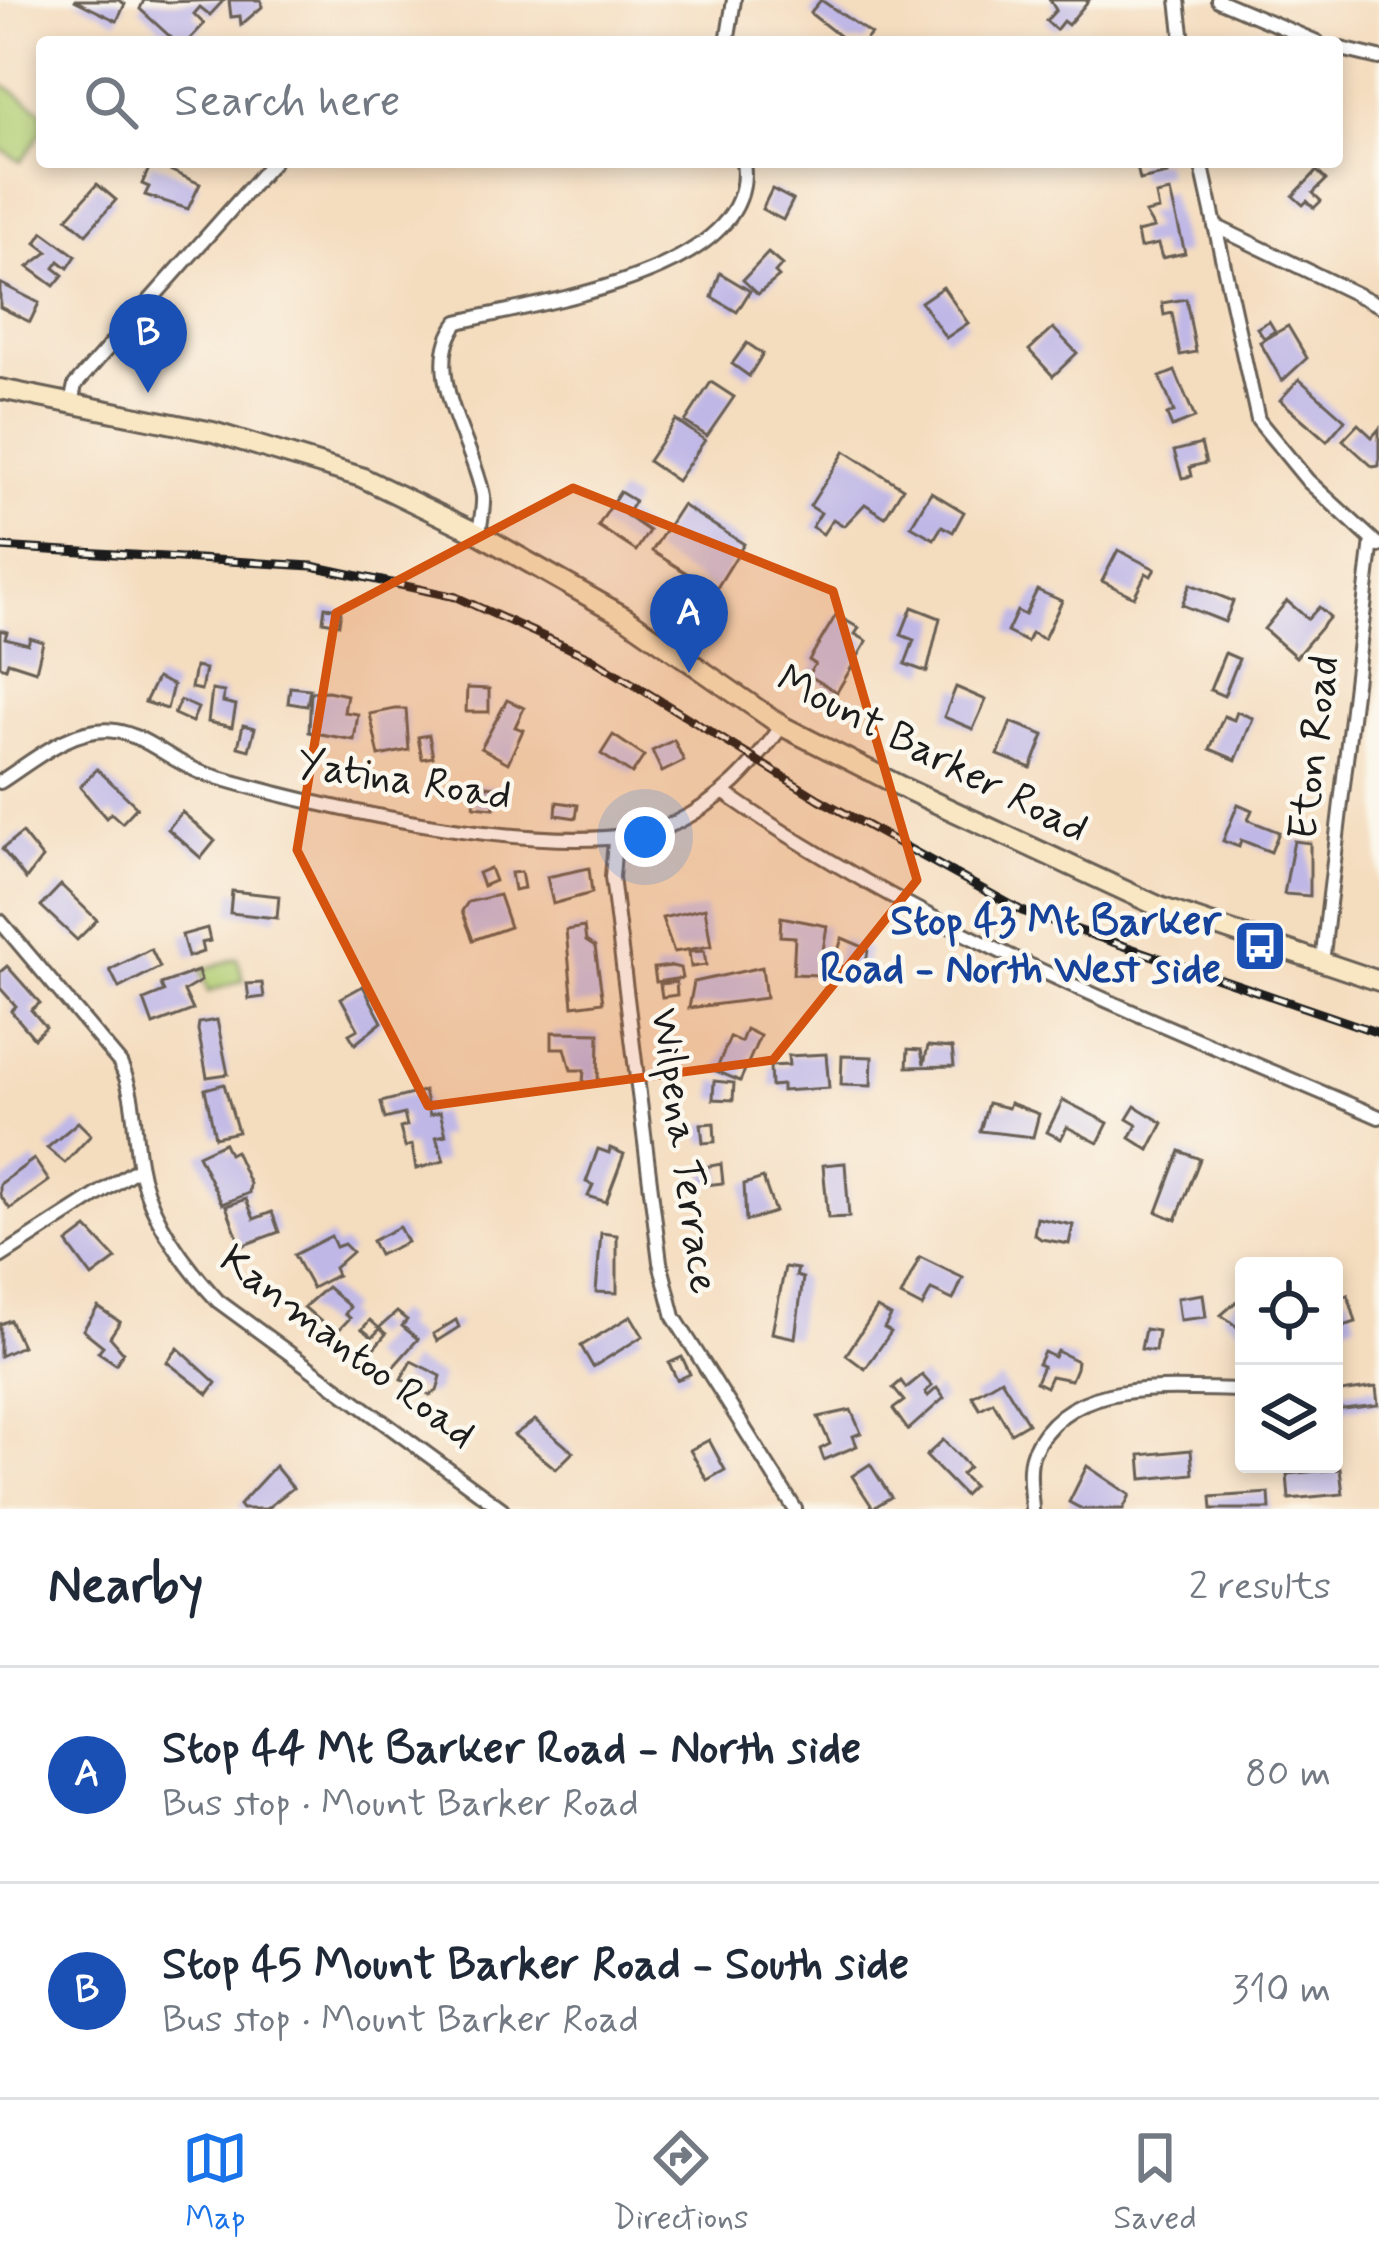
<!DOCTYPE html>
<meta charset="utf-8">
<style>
:root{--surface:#fff;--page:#f2f2f3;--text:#1f2937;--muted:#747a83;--line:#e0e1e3;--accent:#1a73e8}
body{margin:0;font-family:Mynerve,sans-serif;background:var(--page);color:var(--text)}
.controls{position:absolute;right:36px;bottom:36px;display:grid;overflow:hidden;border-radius:12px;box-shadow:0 6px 18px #0003}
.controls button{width:108px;height:108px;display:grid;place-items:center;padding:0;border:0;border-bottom:3px solid var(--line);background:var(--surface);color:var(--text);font:60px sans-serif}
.you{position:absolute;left:645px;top:837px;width:42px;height:42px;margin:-30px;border:9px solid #fff;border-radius:50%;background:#1a73e8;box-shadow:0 0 0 18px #1a73e833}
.badge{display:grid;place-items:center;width:78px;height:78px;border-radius:50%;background:var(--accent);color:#fff;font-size:39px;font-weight:700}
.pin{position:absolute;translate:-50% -99px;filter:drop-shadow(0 3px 6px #0008)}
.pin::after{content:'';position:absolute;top:63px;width:42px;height:36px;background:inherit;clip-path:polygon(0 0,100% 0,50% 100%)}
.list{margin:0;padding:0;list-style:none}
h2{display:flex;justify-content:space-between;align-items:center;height:156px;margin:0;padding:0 48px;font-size:51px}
h2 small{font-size:39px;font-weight:400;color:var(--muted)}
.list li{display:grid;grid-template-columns:78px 1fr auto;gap:36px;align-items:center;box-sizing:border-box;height:216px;padding:0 48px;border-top:3px solid var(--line)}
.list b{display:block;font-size:45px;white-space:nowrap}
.list p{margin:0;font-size:39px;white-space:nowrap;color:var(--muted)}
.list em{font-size:39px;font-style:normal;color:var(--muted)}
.icon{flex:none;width:66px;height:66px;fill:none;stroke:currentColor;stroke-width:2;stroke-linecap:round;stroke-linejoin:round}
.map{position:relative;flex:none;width:1379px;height:1509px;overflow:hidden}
.search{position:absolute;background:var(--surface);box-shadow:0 6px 18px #0003;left:36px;right:36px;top:36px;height:132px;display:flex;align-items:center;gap:30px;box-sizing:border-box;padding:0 42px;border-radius:12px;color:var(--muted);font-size:45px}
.sheet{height:588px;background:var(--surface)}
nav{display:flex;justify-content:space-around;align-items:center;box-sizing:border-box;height:168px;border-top:3px solid var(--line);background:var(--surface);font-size:33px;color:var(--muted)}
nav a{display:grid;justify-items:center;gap:6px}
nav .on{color:var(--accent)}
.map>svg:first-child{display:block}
.green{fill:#b2cd73;stroke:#677448;stroke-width:3}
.building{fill:#bfb7e6}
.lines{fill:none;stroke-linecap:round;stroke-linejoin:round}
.street-casing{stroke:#685f55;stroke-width:18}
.secondary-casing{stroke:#685f55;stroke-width:24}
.street{stroke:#fff;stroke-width:12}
.secondary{stroke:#f9e7c3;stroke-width:18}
.rail-casing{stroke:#1c1c1c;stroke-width:9}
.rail{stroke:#fbf7ec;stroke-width:4.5;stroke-dasharray:14;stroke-linecap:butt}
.marked{fill:#d4530e;fill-opacity:0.2;stroke:#d4530e;stroke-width:9;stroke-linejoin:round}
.labels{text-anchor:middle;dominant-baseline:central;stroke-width:9;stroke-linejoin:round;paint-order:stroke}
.street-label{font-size:42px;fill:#1c1c1c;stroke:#fbf7ec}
.transit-label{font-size:42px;font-weight:bold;fill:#164399;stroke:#fbf7ec;text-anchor:end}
</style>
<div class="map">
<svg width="1379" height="1509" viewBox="0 0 1379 1509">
<rect width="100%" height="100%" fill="#fbf7ec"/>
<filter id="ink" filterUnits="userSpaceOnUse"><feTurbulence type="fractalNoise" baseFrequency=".00833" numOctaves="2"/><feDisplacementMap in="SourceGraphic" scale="24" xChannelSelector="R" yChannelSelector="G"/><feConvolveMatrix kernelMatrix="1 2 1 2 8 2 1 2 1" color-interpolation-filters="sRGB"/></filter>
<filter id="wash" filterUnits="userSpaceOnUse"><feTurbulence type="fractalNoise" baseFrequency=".004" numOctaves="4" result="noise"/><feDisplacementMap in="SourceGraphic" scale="48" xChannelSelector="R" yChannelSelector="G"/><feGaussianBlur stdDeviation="2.7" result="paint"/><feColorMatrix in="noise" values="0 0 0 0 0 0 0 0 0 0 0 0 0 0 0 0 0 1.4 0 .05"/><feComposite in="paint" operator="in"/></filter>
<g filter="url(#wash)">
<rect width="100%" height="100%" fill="#f4dcbe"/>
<g class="green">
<polygon points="0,82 42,111 42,131 21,162 0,148"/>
<polygon points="237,958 244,980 208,992 201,970"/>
</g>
<g id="blocks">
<g class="building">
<polygon points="74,0 118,0 125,4 117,21"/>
<polygon points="144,0 168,2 224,0 210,15 200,7 194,14 204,24 187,42 176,42 140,9"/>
<polygon points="229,0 261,0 262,7 241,25 240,16 231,17"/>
<polygon points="821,0 871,34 864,42 847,42 810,13"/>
<polygon points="1050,0 1089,0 1068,25 1063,21 1056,30 1046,21 1056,10"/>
<polygon points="152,162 200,184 188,209 145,195 149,187 142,184"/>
<polygon points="1136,162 1164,162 1167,174 1140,180"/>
<polygon points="1317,171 1326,180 1313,193 1321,201 1314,208 1307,201 1303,205 1293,196"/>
<polygon points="97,184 116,200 86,234 67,218"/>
<polygon points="772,189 793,200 783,220 762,209"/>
<polygon points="1170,192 1185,253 1162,258 1158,244 1140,248 1137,232 1154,228 1145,213 1159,210 1156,195"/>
<polygon points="43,232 76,256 68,268 59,261 54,268 63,275 54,286 28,267 48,252 36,243"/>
<polygon points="768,253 782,265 775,273 779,277 758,294 743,280"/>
<polygon points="720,273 750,291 737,312 712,297"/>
<polygon points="0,283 39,303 30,322 0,307"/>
<polygon points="943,287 968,323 946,338 921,302"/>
<polygon points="1186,299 1196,352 1180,355 1172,313 1164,315 1162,303"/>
<polygon points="1269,321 1275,331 1264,338 1257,328"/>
<polygon points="1288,326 1307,358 1282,381 1260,342"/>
<polygon points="1053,328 1077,353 1053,376 1029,350"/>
<polygon points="747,343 763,354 749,376 732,364"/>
<polygon points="1175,371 1195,418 1172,427 1167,415 1174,412 1160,377"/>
<polygon points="1299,379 1345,420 1327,441 1280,400"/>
<polygon points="711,382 734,397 707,436 685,422"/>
<polygon points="676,420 705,440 677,481 648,461"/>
<polygon points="1358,424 1372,437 1379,429 1379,466 1373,467 1343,440"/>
<polygon points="1201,444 1206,463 1190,467 1192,476 1182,478 1174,451"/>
<polygon points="845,451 903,488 885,517 865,504 844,526 833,519 823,534 812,527 821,513 810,506"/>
<polygon points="620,492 635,501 626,515 649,531 636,551 598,526"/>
<polygon points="931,492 964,512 953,532 942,526 934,539 911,526"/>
<polygon points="682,505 744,544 715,591 652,551"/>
<polygon points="1118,550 1155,569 1151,576 1146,573 1134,597 1102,581"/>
<polygon points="1190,584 1233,601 1225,622 1182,605"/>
<polygon points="1037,590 1062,601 1044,639 1031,633 1027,642 1007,632 1017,611 1025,615"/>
<polygon points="1287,601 1308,619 1319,607 1330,617 1296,657 1264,629"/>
<polygon points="325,607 341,609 339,624 323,621"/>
<polygon points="912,607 940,618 927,672 905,664 914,640 901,635"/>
<polygon points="836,615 859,628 855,634 867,641 837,692 808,675 815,664 809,660"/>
<polygon points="0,630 7,632 5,638 28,644 30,638 43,642 36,671 8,662 6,668 0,666"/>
<polygon points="1225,653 1239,659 1224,696 1210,690"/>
<polygon points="195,667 205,669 201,690 191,688"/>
<polygon points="157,678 173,685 167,709 145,702"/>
<polygon points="290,687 310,689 307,706 288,703"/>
<polygon points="956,687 986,700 973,729 944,717"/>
<polygon points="467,688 489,689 489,712 466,712"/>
<polygon points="212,690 224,692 223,702 236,705 232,727 208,722"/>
<polygon points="328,691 347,695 344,712 358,714 354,740 309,732 311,692"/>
<polygon points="180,700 198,708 192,722 174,714"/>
<polygon points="507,700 524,708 515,727 523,730 508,763 481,748"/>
<polygon points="395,709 406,709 409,750 379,756 370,714"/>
<polygon points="1237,712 1253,718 1236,760 1210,749 1224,716 1234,720"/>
<polygon points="1011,722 1044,735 1031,768 998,755"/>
<polygon points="243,725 255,728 249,750 238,747"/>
<polygon points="429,735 433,757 422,759 418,737"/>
<polygon points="613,735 644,756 632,774 601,754"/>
<polygon points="674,740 684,761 662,772 652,751"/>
<polygon points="97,769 137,807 122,823 111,813 106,818 80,787"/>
<polygon points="476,785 496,787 494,808 474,806"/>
<polygon points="557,802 578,805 576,818 556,815"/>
<polygon points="1238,804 1252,810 1248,820 1279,832 1271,852 1241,840 1239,847 1223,841"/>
<polygon points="182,812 215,841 201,858 168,829"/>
<polygon points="22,833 42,858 26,879 2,849"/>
<polygon points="1294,841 1310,843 1310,896 1284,894"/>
<polygon points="490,868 495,881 483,886 478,873"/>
<polygon points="589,868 592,893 553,904 547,877"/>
<polygon points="521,872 524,888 514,890 511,873"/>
<polygon points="61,885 97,920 77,940 41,906"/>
<polygon points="232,891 279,896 277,918 230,913"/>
<polygon points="499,895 510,927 473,940 462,911 468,902"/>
<polygon points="705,908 711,946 674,952 662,918"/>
<polygon points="781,917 827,926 819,975 793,974 795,937 780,936"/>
<polygon points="584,927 586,941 595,947 603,1002 573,1006 566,930"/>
<polygon points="207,928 210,941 201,943 203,952 188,957 182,935"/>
<polygon points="842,938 868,949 865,973 834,964"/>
<polygon points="151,949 160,967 119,988 110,970"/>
<polygon points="704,951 706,965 691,967 689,952"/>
<polygon points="7,966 40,1003 31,1010 46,1027 34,1038 11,1011 16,1006 0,988 0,972"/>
<polygon points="672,966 680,968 682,978 656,982 654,968"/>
<polygon points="762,967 766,998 689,1008 694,982"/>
<polygon points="198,971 201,981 184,991 193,1010 153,1025 144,1000 164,992 161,984"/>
<polygon points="676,982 677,995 662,997 660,984"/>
<polygon points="262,983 264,997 249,999 247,984"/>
<polygon points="363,986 382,1022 355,1044 349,1034 358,1029 341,998"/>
<polygon points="217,1020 228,1074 207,1077 198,1030 199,1023"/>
<polygon points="746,1029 760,1036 740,1081 716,1071 730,1037 741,1042"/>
<polygon points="552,1032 599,1033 598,1083 583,1083 584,1070 571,1070 565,1048 552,1048"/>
<polygon points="928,1046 952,1048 954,1066 907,1067 908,1049 921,1050 924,1064"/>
<polygon points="826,1054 829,1088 782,1091 782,1085 771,1086 770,1066 789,1065 788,1056"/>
<polygon points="842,1056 872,1057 871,1086 841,1085"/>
<polygon points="714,1081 734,1083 733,1100 713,1099"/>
<polygon points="224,1084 238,1132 215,1137 205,1089"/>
<polygon points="424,1091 430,1115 440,1112 446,1135 436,1137 444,1161 416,1169 412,1145 405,1147 400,1128 407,1126 404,1114 385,1119 381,1102"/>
<polygon points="1063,1100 1108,1123 1098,1143 1067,1127 1061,1139 1047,1132"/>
<polygon points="988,1103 1008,1108 1010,1103 1039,1114 1033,1137 980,1131"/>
<polygon points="1135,1106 1163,1123 1149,1150 1130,1138 1137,1125 1127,1119"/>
<polygon points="78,1122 91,1135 65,1163 47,1148"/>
<polygon points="714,1123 715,1142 703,1143 701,1124"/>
<polygon points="224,1143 229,1154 235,1151 250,1184 249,1193 222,1204 198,1155"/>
<polygon points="610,1148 624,1154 606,1202 588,1196 593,1185 586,1182 598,1149 609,1153"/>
<polygon points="1180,1151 1200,1159 1176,1220 1157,1212"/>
<polygon points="34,1159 49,1181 10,1209 0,1195 0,1184"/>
<polygon points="845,1163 849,1217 828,1218 823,1165"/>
<polygon points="721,1164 723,1183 705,1185 705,1167"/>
<polygon points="763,1178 775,1212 746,1221 744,1184"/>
<polygon points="246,1199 254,1219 272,1212 279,1232 241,1246 226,1206"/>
<polygon points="1037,1218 1073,1225 1069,1244 1041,1239 1034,1234"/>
<polygon points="399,1227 407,1242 379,1255 372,1241"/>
<polygon points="87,1228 116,1259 92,1277 67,1243"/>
<polygon points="601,1233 617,1235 617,1293 596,1292"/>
<polygon points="331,1236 336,1247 344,1244 352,1252 334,1268 337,1275 312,1288 294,1255"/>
<polygon points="920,1257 963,1278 953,1300 931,1290 922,1307 901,1296"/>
<polygon points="785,1267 798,1269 796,1276 803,1278 795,1338 772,1333"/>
<polygon points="327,1287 350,1307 345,1314 350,1318 335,1334 304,1307"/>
<polygon points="1203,1294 1206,1317 1180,1320 1177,1298"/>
<polygon points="1244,1295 1244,1332 1221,1315"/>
<polygon points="1348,1295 1356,1322 1334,1329 1334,1300"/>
<polygon points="98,1307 120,1322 110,1337 123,1352 116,1364 98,1352 103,1346 83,1330"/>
<polygon points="877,1308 891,1316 884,1328 891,1332 865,1369 846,1355"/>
<polygon points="397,1312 407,1320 402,1326 418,1339 387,1374 367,1356 386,1334 379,1328"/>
<polygon points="631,1316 643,1336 593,1367 581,1346"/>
<polygon points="10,1320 22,1346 0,1356 0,1324"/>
<polygon points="370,1320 380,1329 372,1337 362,1329"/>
<polygon points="456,1320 459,1327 437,1341 433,1334"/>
<polygon points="1145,1329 1158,1331 1155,1351 1141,1349"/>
<polygon points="178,1348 216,1383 208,1394 167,1362"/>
<polygon points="1057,1351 1077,1361 1076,1368 1071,1380 1051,1376 1046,1387 1036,1382 1043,1366 1038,1364 1044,1352 1054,1357"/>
<polygon points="682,1357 690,1374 677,1380 669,1363"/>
<polygon points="411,1361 441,1376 437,1391 430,1395 401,1379"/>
<polygon points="922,1375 932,1386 925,1392 928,1396 937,1388 944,1398 908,1430 893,1409 904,1401 893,1388 901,1381 906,1388"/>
<polygon points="1001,1379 1028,1423 1011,1433 993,1402 980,1409 972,1396"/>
<polygon points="1376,1387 1378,1405 1334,1410 1334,1393"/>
<polygon points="851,1410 861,1433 853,1436 857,1446 824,1460 820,1449 830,1444 818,1417"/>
<polygon points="535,1420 573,1452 556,1469 514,1435"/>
<polygon points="709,1440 725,1470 707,1480 690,1450"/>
<polygon points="943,1440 969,1467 961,1474 973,1486 964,1495 926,1456"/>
<polygon points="1191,1450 1193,1474 1142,1479 1140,1455"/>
<polygon points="870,1464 891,1497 873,1508 852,1476"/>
<polygon points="275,1466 293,1488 266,1509 242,1509 239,1505"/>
<polygon points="1087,1466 1130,1495 1123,1509 1082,1509 1069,1502"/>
<polygon points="1340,1469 1343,1494 1289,1499 1287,1474"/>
<polygon points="1269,1493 1270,1509 1212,1509 1211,1497"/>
</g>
</g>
</g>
<g filter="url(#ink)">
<use href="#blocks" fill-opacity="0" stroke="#685f55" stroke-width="3"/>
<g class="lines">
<g class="street-casing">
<g id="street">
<polyline points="1178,0 1183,42"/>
<polyline points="1218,0 1317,42"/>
<polyline points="727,42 734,0"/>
<polyline points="1337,48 1379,58"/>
<polyline points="1201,162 1258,420 1308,481 1379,546"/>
<polyline points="1215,226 1379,305"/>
<polyline points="71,403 75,385 273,162"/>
<path d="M479 534C480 523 484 508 483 496 474 443 419 371 458 322 534 303 760 274 743 162"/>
<path d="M0 782C33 761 73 725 115 731 146 735 176 765 206 774 310 806 578 868 675 823 723 800 751 768 782 726"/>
<path d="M726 794C926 934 1156 1021 1379 1117"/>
<polyline points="615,841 612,877 626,990 660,1262 674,1317 795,1509"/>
<path d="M0 921 120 1063C136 1096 133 1127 139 1163 147 1214 184 1264 218 1301L502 1509"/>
<polyline points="1322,963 1372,540"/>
<polyline points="0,1257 139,1168"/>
<path d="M1032 1509C1031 1493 1027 1468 1033 1453 1068 1374 1173 1390 1244 1390"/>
</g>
</g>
<g class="secondary-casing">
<polyline id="secondary" points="0,389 213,432 361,477 479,534 625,617 782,726 906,789 1160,907 1379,981"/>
</g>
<use href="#street" class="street"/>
<use href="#secondary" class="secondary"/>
<g class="rail-casing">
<polyline id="rail" points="0,547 312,566 456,597 591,658 819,799 1022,911 1379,1033"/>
</g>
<use href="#rail" class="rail"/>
</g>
</g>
<path class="marked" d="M573 488 833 591 917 880 773 1060 428 1106 297 850 336 613Z"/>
<defs>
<g id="bus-square" transform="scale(2.7)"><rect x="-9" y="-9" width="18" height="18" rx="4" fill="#1a4fb4" stroke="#fbf7ec"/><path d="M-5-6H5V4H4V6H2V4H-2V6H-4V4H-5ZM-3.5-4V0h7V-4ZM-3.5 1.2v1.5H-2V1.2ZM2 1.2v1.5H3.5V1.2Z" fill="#fff"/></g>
</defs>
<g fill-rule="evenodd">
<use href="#bus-square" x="1260" y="946"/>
</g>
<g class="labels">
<g class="street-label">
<text transform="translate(1315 748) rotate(-83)">Eton Road</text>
<text transform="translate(932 755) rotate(27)">Mount Barker Road</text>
<text transform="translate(404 781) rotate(9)">Yatina Road</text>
<text transform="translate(683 1151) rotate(82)">Wilpena Terrace</text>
<text transform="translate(347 1348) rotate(37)">Kanmantoo Road</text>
</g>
<g class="transit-label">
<text x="1221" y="922">Stop 43 Mt Barker<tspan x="1221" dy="48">Road - North West side</tspan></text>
</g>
</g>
</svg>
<div class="controls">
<button><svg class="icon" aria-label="locate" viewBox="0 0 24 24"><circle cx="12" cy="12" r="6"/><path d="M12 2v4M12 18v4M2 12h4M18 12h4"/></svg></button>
<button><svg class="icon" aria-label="layers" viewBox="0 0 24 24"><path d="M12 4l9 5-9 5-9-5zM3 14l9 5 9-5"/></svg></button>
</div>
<div class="you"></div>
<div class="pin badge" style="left:689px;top:673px;background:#1a4fb4">A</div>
<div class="pin badge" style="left:148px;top:393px;background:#1a4fb4">B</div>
<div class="search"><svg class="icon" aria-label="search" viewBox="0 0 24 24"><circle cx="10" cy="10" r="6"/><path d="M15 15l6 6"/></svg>Search here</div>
</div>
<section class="sheet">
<h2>Nearby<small>2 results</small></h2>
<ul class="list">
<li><span class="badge" style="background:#1a4fb4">A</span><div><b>Stop 44 Mt Barker Road - North side</b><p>Bus stop · Mount Barker Road</p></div><em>80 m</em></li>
<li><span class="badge" style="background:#1a4fb4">B</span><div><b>Stop 45 Mount Barker Road - South side</b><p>Bus stop · Mount Barker Road</p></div><em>310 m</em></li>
</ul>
</section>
<nav>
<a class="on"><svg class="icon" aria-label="map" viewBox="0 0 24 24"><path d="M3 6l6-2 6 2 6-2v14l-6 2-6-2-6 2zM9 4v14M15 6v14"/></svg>Map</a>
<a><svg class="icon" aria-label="directions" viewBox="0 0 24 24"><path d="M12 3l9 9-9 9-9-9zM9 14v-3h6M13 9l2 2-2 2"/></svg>Directions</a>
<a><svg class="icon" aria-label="saved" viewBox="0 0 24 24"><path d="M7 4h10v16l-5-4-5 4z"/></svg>Saved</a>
</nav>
